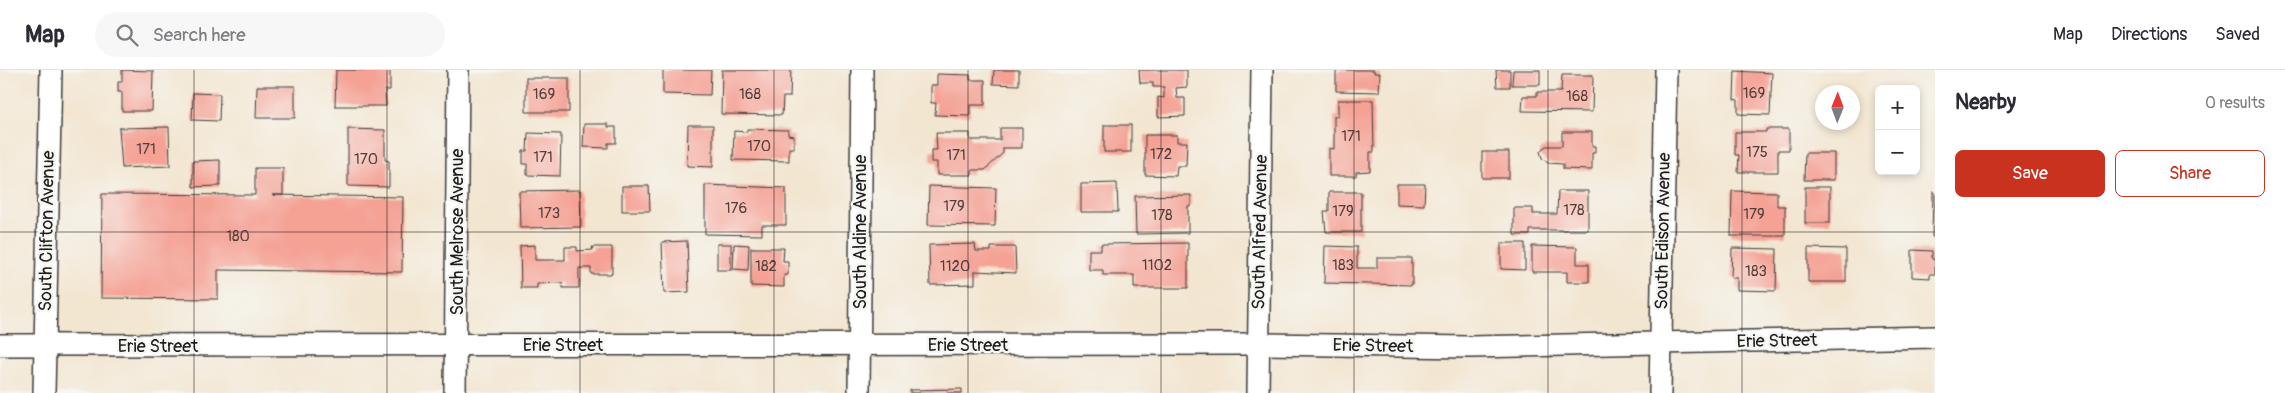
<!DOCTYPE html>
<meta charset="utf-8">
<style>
:root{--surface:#fff;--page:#f7f7f7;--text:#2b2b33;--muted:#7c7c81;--line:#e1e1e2;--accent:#c8321e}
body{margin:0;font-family:Pangolin,sans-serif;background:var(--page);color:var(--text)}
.controls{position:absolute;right:15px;top:15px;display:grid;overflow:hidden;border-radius:8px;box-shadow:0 2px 8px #0003}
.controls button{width:45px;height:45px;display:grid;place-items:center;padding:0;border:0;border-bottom:1px solid var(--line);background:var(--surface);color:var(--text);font:25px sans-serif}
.compass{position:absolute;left:1815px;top:15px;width:45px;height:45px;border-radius:50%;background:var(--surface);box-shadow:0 2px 8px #0003;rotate:1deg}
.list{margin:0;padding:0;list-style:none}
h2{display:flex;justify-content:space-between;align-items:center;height:65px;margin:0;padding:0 20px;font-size:21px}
h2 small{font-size:16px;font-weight:400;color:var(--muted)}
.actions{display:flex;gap:10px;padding:15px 20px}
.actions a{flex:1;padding:11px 0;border:1px solid var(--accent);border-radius:8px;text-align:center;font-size:18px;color:var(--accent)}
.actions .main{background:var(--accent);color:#fff}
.icon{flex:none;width:28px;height:28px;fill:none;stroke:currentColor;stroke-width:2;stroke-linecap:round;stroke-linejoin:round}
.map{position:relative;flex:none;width:1935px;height:323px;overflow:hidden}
header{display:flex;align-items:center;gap:30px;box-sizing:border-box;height:70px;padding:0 25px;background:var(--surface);border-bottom:1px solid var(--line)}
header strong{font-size:24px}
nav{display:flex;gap:28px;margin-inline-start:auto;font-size:18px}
.search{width:350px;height:45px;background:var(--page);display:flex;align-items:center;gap:12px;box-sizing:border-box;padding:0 18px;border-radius:28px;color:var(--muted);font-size:19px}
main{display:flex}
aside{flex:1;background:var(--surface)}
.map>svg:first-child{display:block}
.building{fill:#f5a295}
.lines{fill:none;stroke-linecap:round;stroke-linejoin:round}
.minor-casing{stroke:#3c3a37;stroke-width:24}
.minor{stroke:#fff;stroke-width:21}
.grid{fill:none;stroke:#1c1c1c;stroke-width:1;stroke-opacity:0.55}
.labels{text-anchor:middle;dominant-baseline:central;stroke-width:5;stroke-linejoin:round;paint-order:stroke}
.number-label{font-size:15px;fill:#523e3a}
.street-label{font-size:18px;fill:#1c1c1c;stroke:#f6f6f2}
</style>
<header>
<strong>Map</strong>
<div class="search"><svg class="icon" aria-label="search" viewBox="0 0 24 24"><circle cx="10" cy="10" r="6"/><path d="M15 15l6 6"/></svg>Search here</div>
<nav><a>Map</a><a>Directions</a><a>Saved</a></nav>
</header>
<main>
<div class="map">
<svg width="1935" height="323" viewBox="0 0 1935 323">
<rect width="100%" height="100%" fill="#f6f6f2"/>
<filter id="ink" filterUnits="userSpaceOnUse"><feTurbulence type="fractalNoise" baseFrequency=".02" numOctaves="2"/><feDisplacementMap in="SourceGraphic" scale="10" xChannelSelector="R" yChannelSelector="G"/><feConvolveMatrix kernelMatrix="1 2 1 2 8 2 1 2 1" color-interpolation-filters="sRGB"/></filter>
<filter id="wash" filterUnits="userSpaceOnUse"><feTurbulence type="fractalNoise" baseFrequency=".0096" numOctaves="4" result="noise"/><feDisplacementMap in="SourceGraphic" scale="20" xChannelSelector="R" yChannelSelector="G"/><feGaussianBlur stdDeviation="1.12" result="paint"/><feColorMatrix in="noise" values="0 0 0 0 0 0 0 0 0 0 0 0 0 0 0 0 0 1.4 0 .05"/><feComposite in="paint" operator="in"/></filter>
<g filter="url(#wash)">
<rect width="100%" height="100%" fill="#f3e6d1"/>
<g id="blocks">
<g class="building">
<polygon points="122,0 153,1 152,41 122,41 122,22 118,22 118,12 122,12"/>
<polygon points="336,0 390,0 390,20 385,20 386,36 335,36"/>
<polygon points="663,0 711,0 710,25 663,24"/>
<polygon points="722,0 791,0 790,27 783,27 782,45 721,44"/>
<polygon points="994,0 1019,0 1019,15 993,14"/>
<polygon points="1139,0 1187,0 1187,17 1176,18 1177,28 1185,28 1185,46 1158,47 1158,27 1164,28 1164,17 1153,17 1153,13 1140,13"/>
<polygon points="1340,0 1374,0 1374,3 1380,3 1379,22 1336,21 1336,2"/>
<polygon points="1496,0 1510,0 1510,17 1497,17"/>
<polygon points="1513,0 1540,0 1540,15 1512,15"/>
<polygon points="1735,1 1772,3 1770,45 1738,44 1738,30 1734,29"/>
<polygon points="937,4 970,5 970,10 985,10 985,35 970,35 970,46 935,45 936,33 931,33 931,15 937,15"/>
<polygon points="1562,5 1593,5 1592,42 1522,41 1523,26 1537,26 1537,22 1561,22"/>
<rect x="526" y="8" width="43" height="34"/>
<polygon points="257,16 295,16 295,48 256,48"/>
<polygon points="193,23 220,24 219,51 192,50"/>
<polygon points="1338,30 1373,30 1374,82 1370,82 1370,101 1356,102 1356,106 1329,106 1329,78 1334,79 1334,46 1338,46"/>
<polygon points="584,54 608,54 608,57 616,57 616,73 608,73 608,78 583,77"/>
<polygon points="688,55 713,55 713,97 687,96"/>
<rect x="1104" y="55" width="27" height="27"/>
<polygon points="169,57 170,96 122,98 119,58"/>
<polygon points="1000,58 1022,58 1022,78 1003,78 1003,83 985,100 972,100 972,105 937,105 937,92 931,92 931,80 937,80 936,63 970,63 970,70 1000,70"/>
<polygon points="348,59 385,60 385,90 389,91 389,117 348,116"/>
<polygon points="747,59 788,60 788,65 794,66 794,78 789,78 789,91 733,90 734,61 747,62"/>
<polygon points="1766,59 1789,59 1789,80 1778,80 1778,102 1738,102 1739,85 1735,85 1735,62 1766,62"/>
<polygon points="1562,62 1592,62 1592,76 1595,76 1595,83 1592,83 1592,100 1563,99 1563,94 1548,93 1542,88 1540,81 1546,76 1562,76"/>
<polygon points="528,63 561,64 560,106 527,105 527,94 523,94 523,81 527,81"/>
<polygon points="1145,65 1177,65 1177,72 1187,72 1186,96 1177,96 1176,106 1145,105"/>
<rect x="1482" y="82" width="27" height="26"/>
<polygon points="1805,83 1834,83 1834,110 1804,110"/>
<polygon points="220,90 220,116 193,117 193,91"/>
<polygon points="255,98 283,98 283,125 272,125 403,127 402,202 218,200 218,229 101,228 102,124 255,125"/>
<polygon points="1117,113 1118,142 1081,142 1081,114"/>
<polygon points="1397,114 1425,114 1424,135 1397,134"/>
<polygon points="705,115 786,118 786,155 762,155 762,165 705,164"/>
<polygon points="622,116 649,116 650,141 622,141"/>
<polygon points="929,116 996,118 995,156 928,155"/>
<rect x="1805" y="117" width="25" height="36"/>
<polygon points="580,120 581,157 520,158 519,121"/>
<polygon points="1558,121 1588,121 1588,160 1530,160 1530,165 1514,165 1514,138 1533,138 1533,144 1557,144"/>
<polygon points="1732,121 1777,122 1777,136 1785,136 1785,166 1731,166"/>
<polygon points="1329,122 1361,122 1361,162 1326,162 1324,141 1329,141"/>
<polygon points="1933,122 1935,122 1935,167 1932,167"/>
<polygon points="1191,125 1191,136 1188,136 1188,163 1136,164 1135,126"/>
<polygon points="687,171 689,222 664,223 662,172"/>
<polygon points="1188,173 1188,218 1134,218 1134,205 1103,205 1103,200 1089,200 1089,180 1101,180 1101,174"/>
<polygon points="1501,173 1525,173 1525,200 1501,199"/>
<rect x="717" y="174" width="14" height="26"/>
<polygon points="734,174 749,175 748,200 733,199"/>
<polygon points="975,174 976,181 991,181 991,177 1015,177 1016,203 975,201 975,214 930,215 929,175"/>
<polygon points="535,175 535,190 565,190 565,177 577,177 577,181 593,180 592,177 612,177 612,204 591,204 591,198 579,198 579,218 563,218 562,213 537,214 537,218 521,218 520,176"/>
<polygon points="1325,176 1357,177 1357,198 1377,198 1377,188 1412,188 1412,215 1324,213"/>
<polygon points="1532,176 1577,177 1577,194 1589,194 1589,212 1567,212 1567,202 1532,202"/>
<polygon points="751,178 784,178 783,191 788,191 788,205 784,205 784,217 751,216"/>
<polygon points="1732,178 1777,179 1776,221 1737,220 1737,208 1731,208"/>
<polygon points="1808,178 1846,179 1846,212 1808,212"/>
<polygon points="1912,180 1932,181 1932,189 1935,190 1935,204 1930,204 1930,208 1912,207"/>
<polygon points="962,319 962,323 910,323 910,320"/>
</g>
</g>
</g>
<g filter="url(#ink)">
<use href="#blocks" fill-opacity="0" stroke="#3c3a37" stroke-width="1"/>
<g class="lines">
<g class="minor-casing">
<g id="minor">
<polyline points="0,275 1259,274 1470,277 1935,267"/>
<polyline points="44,323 51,0"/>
<polyline points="455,323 458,0"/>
<polyline points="859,323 862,0"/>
<polyline points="1258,323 1262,0"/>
<polyline points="1660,323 1666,0"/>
</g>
</g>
<use href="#minor" class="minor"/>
</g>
</g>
<path class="grid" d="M194 0V323M387 0V323M580 0V323M774 0V323M968 0V323M1161 0V323M1354 0V323M1548 0V323M1742 0V323M0 162H1935"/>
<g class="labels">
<g class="number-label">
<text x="1754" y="23">169</text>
<text x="544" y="24">169</text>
<text x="750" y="24">168</text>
<text x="1577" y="26">168</text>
<text x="1351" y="66">171</text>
<text x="759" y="76">170</text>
<text x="146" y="79">171</text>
<text x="1757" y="82">175</text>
<text x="1161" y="84">172</text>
<text x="956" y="85">171</text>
<text x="543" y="87">171</text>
<text x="366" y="89">170</text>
<text x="954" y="136">179</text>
<text x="736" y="138">176</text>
<text x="1574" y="140">178</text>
<text x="1343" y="141">179</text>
<text x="549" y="143">173</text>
<text x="1754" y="144">179</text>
<text x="1162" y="145">178</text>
<text x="238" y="166">180</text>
<text x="1157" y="195">1102</text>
<text x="1343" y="195">183</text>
<text x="766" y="196">182</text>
<text x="955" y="196">1120</text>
<text x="1756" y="201">183</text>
</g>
<g class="street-label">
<text transform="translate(47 161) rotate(-89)">South Clifton Avenue</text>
<text transform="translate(1663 161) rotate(-89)">South Edison Avenue</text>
<text transform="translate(457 162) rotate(-90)">South Melrose Avenue</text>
<text transform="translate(860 162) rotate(-90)">South Aldine Avenue</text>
<text transform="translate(1260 162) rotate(-89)">South Alfred Avenue</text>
<text transform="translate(1777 271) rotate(-1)">Erie Street</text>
<text x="563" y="275">Erie Street</text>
<text x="968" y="275">Erie Street</text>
<text x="158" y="276">Erie Street</text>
<text transform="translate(1373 276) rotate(1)">Erie Street</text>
</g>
</g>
</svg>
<div class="controls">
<button>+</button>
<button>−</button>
</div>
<svg class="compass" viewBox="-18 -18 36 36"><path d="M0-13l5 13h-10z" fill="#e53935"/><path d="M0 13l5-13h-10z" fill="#7c7c81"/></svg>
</div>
<aside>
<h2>Nearby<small>0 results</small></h2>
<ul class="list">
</ul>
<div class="actions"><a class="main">Save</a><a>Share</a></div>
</aside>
</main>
